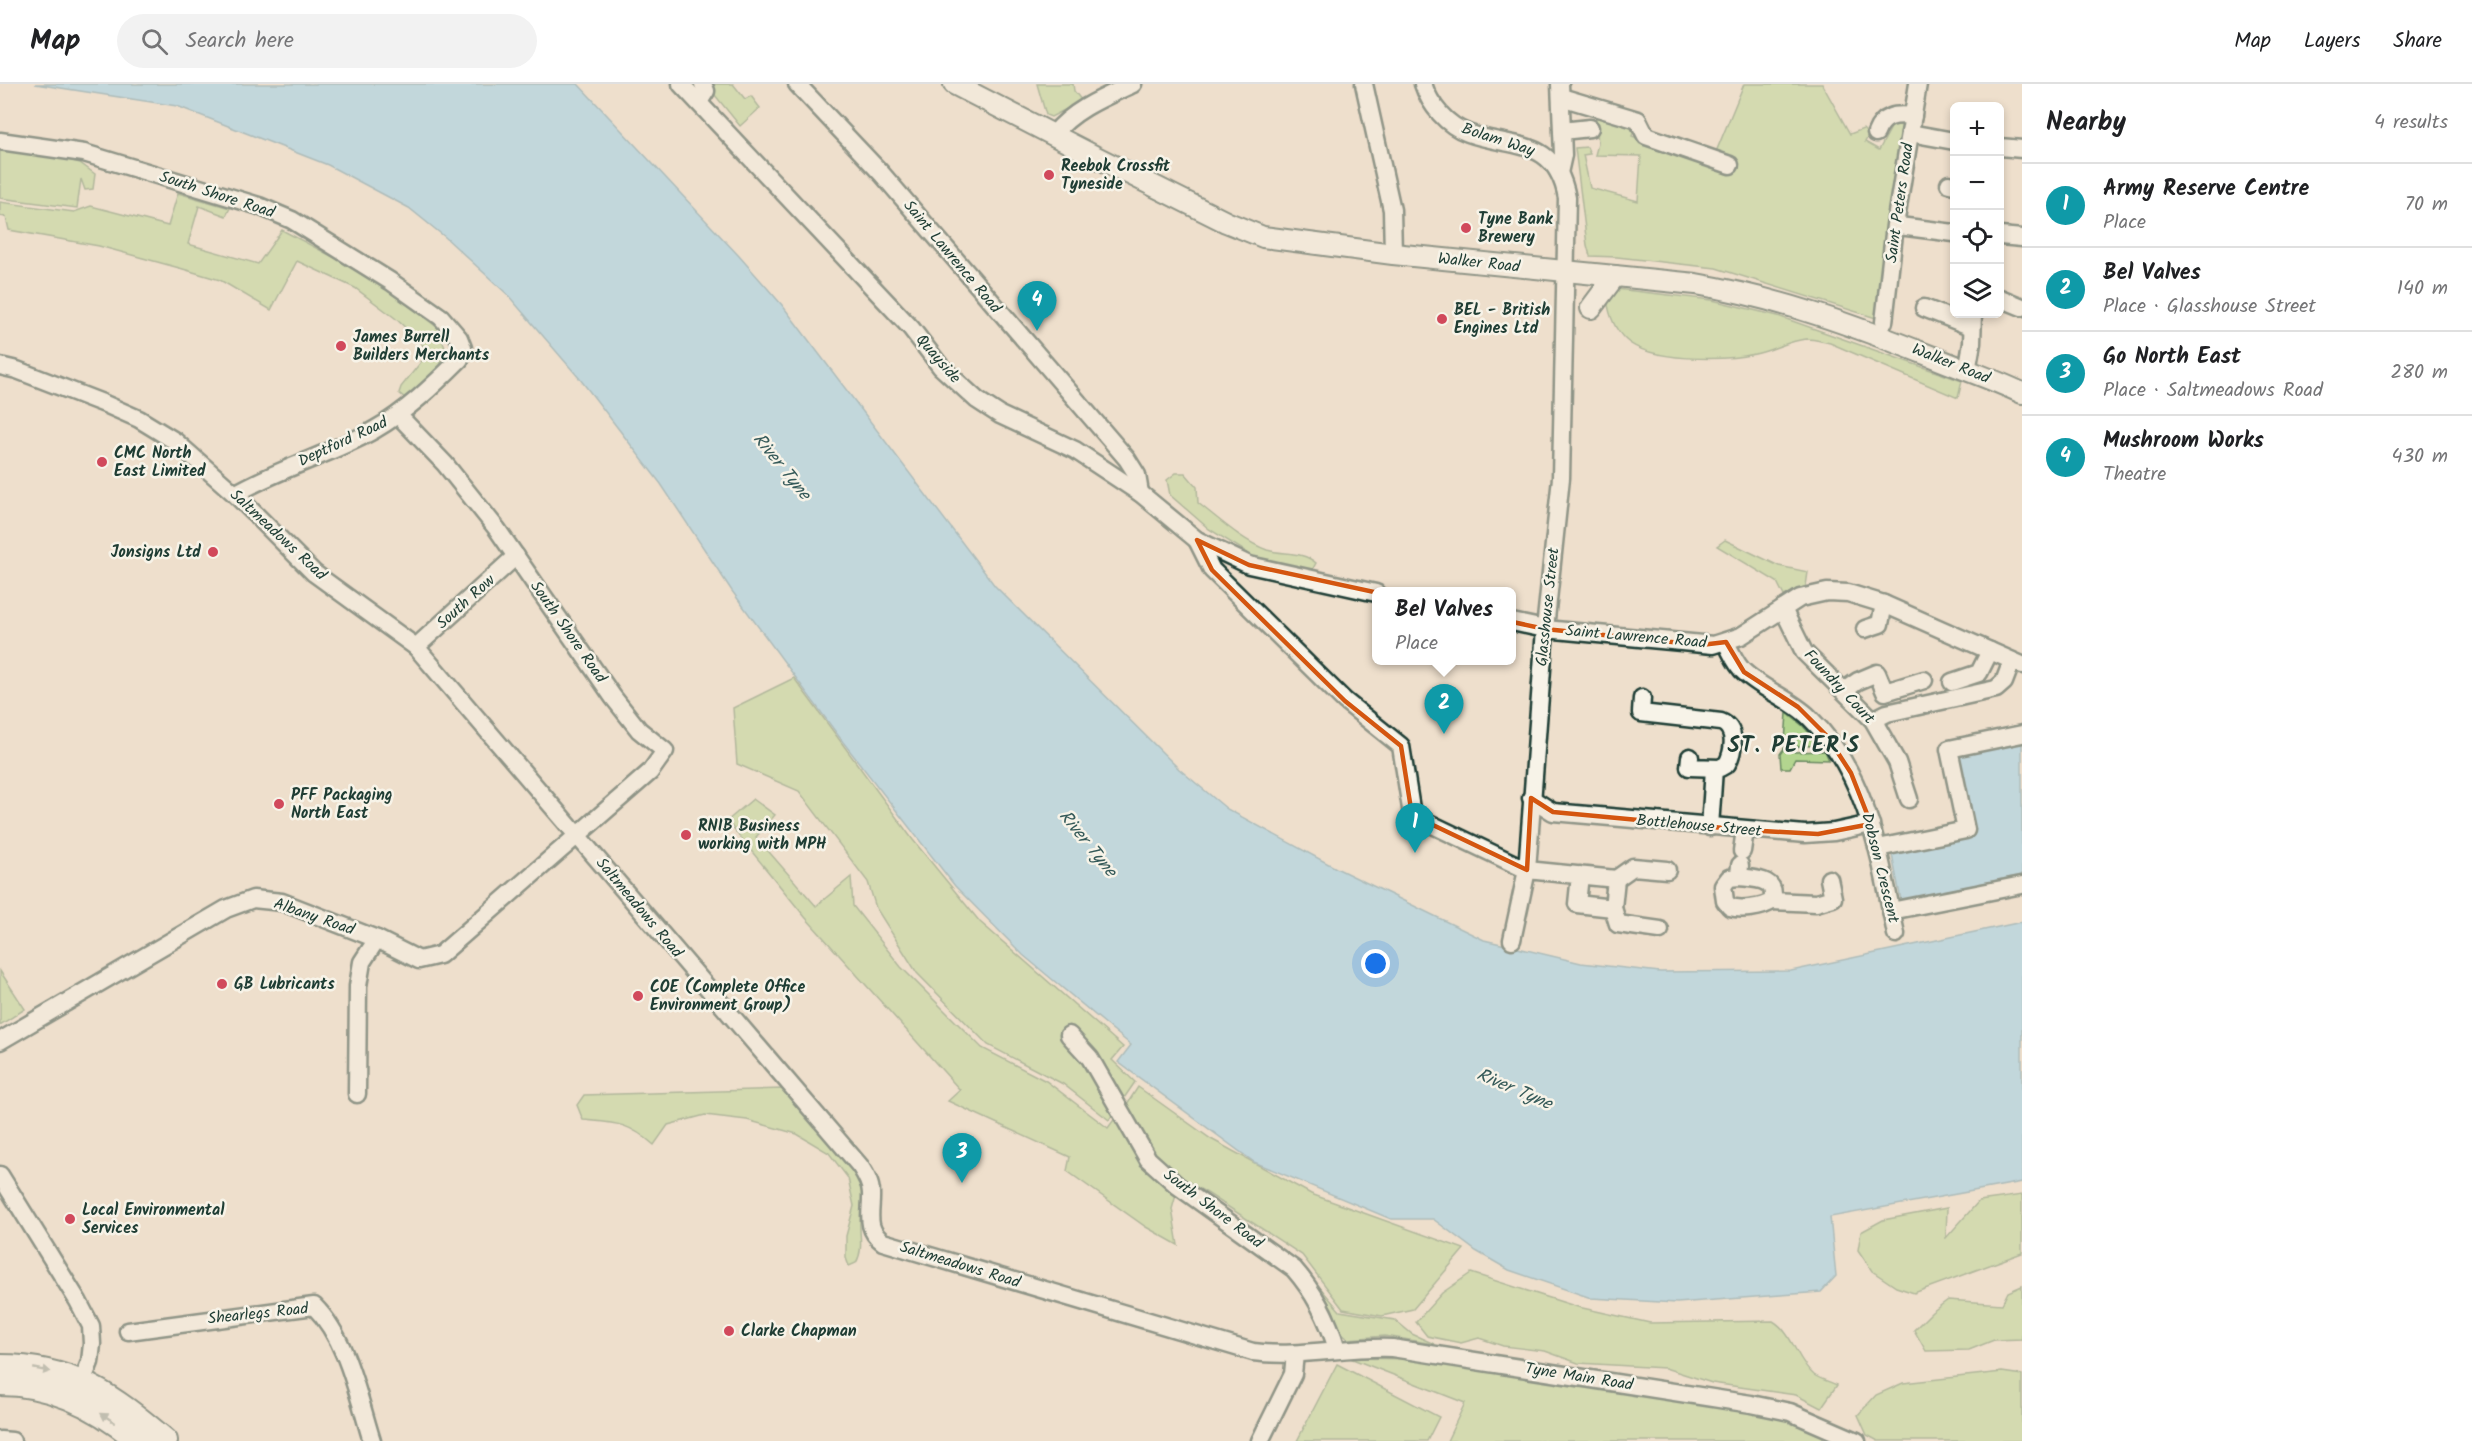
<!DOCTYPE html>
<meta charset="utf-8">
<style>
:root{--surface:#fff;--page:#f2f2f2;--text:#202124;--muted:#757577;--line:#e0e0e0;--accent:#d1495b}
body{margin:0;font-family:Kalam,sans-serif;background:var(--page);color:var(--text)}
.controls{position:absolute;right:18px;top:18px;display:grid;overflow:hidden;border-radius:9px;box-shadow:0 3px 9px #0003}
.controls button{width:54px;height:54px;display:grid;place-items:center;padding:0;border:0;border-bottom:2px solid var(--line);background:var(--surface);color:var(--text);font:30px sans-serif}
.you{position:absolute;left:1376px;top:880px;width:21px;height:21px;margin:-15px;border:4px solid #fff;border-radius:50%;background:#1a73e8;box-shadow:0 0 0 9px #1a73e833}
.badge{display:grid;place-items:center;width:39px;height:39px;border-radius:50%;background:var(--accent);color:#fff;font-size:20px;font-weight:700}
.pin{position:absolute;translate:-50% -50px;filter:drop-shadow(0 2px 3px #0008)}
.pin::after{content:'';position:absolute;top:32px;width:21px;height:18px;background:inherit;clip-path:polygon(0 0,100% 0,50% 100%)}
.popup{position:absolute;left:1372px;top:503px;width:144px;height:78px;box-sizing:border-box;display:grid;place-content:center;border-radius:9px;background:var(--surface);filter:drop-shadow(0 2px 4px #0005);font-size:20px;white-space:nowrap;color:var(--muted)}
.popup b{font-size:22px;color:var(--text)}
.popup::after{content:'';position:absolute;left:50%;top:100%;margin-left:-12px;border:12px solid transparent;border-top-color:var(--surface)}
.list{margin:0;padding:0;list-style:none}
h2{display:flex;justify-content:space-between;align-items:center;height:78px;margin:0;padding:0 24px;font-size:26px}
h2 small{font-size:20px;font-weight:400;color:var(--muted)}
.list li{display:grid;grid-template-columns:39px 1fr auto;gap:18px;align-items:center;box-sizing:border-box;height:84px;padding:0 24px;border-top:2px solid var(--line)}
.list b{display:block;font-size:22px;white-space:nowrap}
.list p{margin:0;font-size:20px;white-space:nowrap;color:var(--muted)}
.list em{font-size:20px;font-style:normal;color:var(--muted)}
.icon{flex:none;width:33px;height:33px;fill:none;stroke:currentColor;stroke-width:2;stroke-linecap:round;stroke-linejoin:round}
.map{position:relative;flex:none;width:2022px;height:1357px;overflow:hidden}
header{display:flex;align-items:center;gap:36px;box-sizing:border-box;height:84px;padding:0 30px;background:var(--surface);border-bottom:2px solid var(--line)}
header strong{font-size:28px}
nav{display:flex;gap:33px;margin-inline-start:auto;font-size:21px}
.search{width:420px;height:54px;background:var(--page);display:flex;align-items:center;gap:15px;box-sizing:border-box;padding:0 21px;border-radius:33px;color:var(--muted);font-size:22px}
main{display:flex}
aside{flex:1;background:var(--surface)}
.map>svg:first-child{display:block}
.green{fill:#b3d58f;stroke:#698962;stroke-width:1.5}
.water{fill:#8dceee;stroke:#6194a4;stroke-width:1.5}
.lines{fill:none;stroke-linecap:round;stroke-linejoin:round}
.minor-casing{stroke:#1f3d34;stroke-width:21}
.major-casing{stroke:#1f3d34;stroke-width:24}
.highway-casing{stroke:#1f3d34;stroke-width:28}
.minor{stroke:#f7f3e8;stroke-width:16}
.major{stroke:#f7f3e8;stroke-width:20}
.highway{stroke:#f7f3e8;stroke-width:24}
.oneway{fill:#8b988e}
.marked{fill:none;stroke:#d45610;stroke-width:4.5;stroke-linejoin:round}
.poi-dot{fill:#d1495b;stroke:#f7f3e8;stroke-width:2}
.labels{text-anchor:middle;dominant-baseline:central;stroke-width:5;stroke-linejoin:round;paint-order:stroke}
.street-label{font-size:16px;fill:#1f3d34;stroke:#f7f3e8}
.poi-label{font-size:16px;font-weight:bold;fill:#1f3d34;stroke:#f7f3e8;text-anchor:start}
.water-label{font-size:18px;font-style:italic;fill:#355a59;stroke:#f7f3e8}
.district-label{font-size:22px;font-weight:bold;letter-spacing:1.5px;fill:#1f3d34;stroke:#f7f3e8}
</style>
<header>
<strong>Map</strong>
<div class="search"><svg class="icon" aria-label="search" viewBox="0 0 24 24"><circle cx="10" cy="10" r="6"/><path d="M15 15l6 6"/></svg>Search here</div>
<nav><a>Map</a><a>Layers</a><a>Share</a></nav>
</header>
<main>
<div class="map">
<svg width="2022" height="1357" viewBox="0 0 2022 1357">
<rect width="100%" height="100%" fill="#eedfcc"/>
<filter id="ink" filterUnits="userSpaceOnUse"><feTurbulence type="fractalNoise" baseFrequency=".0167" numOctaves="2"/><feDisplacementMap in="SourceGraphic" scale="12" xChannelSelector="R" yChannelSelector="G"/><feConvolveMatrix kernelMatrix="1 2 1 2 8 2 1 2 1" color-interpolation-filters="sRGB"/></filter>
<g filter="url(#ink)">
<g class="green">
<polygon points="711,0 733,0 745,15 751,12 760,24 740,42 714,10"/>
<polygon points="1037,0 1073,0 1074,7 1082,17 1051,33 1046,31"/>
<polygon points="1744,0 1822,0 1850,50 1863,45 1869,51 1865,58 1879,66 1892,42 1905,36 1876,234 1716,184 1617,173 1590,172 1587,161 1575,64 1587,63 1590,70 1583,71 1590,104 1638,117 1641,72 1595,71 1598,60 1596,33 1635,44 1632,52 1731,87 1716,68"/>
<polygon points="0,64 43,69 80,79 95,90 93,105 85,106 81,95 77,124 0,114"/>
<polygon points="178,109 230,124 226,132 199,122 188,160 258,180 282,146 371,193 438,244 445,264 440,282 405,314 399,309 401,303 425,273 422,259 395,234 355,204 297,177 271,226 220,196 183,185 99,162 9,146 6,133 0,132 0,118 74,128 91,122 168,142"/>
<path d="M1616 205 1712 216 1778 232 1962 297 1958 314 1830 259C1823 258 1815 255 1807 255 1789 256 1772 267 1755 270 1724 277 1649 278 1626 256 1614 245 1609 230 1607 215Z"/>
<path d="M1176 389H1185L1197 403 1198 419C1219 435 1242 457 1267 466 1284 471 1302 467 1316 479L1311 488 1259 476 1209 445 1170 411 1167 396Z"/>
<polygon points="1725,456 1779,482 1808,488 1806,502 1784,512 1777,498 1717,462"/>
<polygon points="794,594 913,756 980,838 1123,963 1112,976 1135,998 1109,1036 1063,1000 988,961 917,889 876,824 868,798 799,707 737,680 733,624"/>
<polygon points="1787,629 1803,642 1820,661 1792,663 1785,658"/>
<polygon points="1785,663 1795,668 1825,667 1829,676 1795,675 1790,684 1781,684 1780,670"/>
<polygon points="753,715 775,731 756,753 816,822 851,793 853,822 901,883 982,964 1046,997 1108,1044 1116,1033 1176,1111 1172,1125 1178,1161 1146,1143 1067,1087 1070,1073 948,1017 960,1006 805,833 727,737"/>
<polygon points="0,887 25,925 0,941"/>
<polygon points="1138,1003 1211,1055 1311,1110 1464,1165 1413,1225 1382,1232 1343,1225 1302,1171 1207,1109 1171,1089 1146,1060 1125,1023"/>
<path d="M784 1005 861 1097C863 1113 861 1121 860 1136 859 1151 864 1165 856 1179L849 1182 846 1174V1152L854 1122 848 1094 829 1069 797 1050 747 1036 705 1031 668 1041 654 1061C628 1038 616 1039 583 1036L577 1021 584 1011Z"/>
<polygon points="2022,1111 2022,1169 1914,1209 1896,1203 1872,1187 1858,1166 1861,1148 1883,1136 1947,1124 1946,1154 1979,1117"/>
<path d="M1471 1189 1578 1223 1650 1239 1773 1237C1793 1249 1796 1276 1814 1291 1820 1295 1830 1298 1837 1301L1821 1324 1796 1311 1712 1299 1665 1284 1578 1279 1545 1267 1503 1262 1479 1254 1461 1259 1427 1252 1416 1238 1442 1209Z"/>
<polygon points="1317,1200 1340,1227 1395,1236 1412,1250 1434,1260 1385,1252 1348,1255 1341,1249 1332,1224"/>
<polygon points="2022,1202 2022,1255 1994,1256 1969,1266 1926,1267 1914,1246 1932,1228 1948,1216 2002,1220 2008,1208"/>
<polygon points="1350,1274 1417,1275 1527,1294 1776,1331 1824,1350 1822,1357 1447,1357 1465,1319"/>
<polygon points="1337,1280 1439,1333 1427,1357 1297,1357"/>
<polygon points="2002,1288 2022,1291 2022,1357 1878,1357 1867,1351 1858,1331 1876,1311 1903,1299"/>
</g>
<g class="water">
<polygon points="35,0 578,0 739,172 782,221 995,502 1179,685 1227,725 1336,784 1484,856 1581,879 1660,888 1791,887 2022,838 2022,1098 1830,1133 1836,1192 1821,1208 1677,1219 1591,1214 1509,1186 1476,1167 1433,1135 1391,1135 1254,1078 1118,978 1131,961 1023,871 955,802 843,658 732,507 661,400 580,295 507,210 445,153 409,124 328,81 177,22"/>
<polygon points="2022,658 2022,791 1901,816 1891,766 1974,749 1956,670"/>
</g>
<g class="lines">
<g class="minor-casing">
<g id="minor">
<polyline points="681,0 911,244 941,283 977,316 1000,331 1075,366 1140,409 1197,456 1249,481 1376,509"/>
<polyline points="797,0 882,90 1127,375 1137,391 1140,409"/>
<polyline points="1364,0 1392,126 1393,170"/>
<path d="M1423 0C1430 21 1446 41 1468 49 1511 65 1556 52 1567 114L1561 394 1545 545 1527 786 1512 856"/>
<polyline points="1561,13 1638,36 1646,52 1730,81"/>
<polyline points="699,18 706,7 703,0"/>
<polyline points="1562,47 1590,44"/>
<path d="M1876 49C1883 31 1895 30 1913 32"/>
<polyline points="1910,49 1954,57"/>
<path d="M1054 50C1074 25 1105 13 1133 0"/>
<path d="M0 57 84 69 259 122 292 136 390 197 441 233 459 254 463 264 460 275C434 301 406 328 374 346 330 371 279 384 235 410"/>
<polyline points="2000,63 2022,65"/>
<polyline points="1559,89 1563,71 1560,0"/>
<polyline points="1949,100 1954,101"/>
<polyline points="1899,142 1954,149"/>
<polyline points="2000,152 2022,154"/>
<polyline points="2000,214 2022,223"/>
<polyline points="1924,224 1972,243"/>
<polyline points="1884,238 1895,141 1918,0"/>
<path d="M0 282 17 286 105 320 139 335 175 357 235 410 314 489 416 563 860 1082C865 1090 871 1099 871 1109 872 1128 864 1144 883 1158L1253 1268C1299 1274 1345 1262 1392 1264L1751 1320 1790 1328 1857 1357"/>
<polyline points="1967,287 1972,259 1973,230"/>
<polyline points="1197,456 1212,486 1345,617 1401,662 1412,731 1527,786 1616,795 1613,824 1577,820 1580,791"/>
<polyline points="1783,525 1804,568 1873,636 1897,678 1909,715"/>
<polyline points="1512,538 1545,545 1713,561 1741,552 1800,514 1827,508 1848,509 1884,520 2022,581"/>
<polyline points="1865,545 1880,540 1884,520"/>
<path d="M1726 558C1730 567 1735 578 1742 586 1761 605 1789 614 1809 633 1868 690 1880 774 1896 850"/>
<polyline points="416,563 516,472"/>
<polyline points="1952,598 1979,589 1990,567"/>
<polyline points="1845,606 1858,597 1877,589 1885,608 1924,596"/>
<path d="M1642 614 1641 629 1721 638C1737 644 1734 667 1727 680L1720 684 1689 683 1690 673"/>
<polyline points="1873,636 1887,629 1996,605 2004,598 2012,577"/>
<polyline points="1531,714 1553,728 1805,750 1834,748 1871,740"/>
<polyline points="1710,743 1714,685"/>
<polyline points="1878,764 1966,746 1949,665 2022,650"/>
<polyline points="1742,767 1745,746"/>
<path d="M1739 793 1729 794 1723 802 1725 817 1730 823C1741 826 1762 824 1772 817 1778 794 1755 795 1739 793L1740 781"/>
<polyline points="1616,795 1633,783 1667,786"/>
<polyline points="1772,817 1816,819 1833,814 1829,795"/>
<polyline points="1613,824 1618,840 1660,846"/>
<polyline points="1891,827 2022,801"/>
<path d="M1069 951 1090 974 1148 1075 1178 1102 1294 1185C1315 1209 1328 1235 1337 1265"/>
<polyline points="0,957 226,825 253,815 282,818 377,855 419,876 440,871 650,688 665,667 639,646 613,613 497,445 445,380 398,331"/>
<polyline points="357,1010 358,902 362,878 377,855"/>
<polyline points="0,1091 78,1217 91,1242 92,1260 90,1278 78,1308"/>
<path d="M128 1247 314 1222C348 1256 358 1313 372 1357"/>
<polyline points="0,1356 12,1357"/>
<polyline points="1260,1357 1293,1290 1295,1270"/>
</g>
</g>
<g class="major-casing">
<g id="major">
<path d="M954 0 1096 73 1226 138 1263 153 1393 170 1696 200C1779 214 1855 242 1933 273 1962 285 1993 295 2022 309"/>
<polyline points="1591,224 1615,192"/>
</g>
</g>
<g class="highway-casing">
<g id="highway">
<path d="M0 1283C73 1283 112 1312 165 1357"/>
<path d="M0 1299C54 1299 99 1323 139 1357"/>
</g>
</g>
<use href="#minor" class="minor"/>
<use href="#major" class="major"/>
<use href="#highway" class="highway"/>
</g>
<defs><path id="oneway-solid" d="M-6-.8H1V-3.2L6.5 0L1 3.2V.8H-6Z" transform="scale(1.5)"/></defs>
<g class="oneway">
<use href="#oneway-solid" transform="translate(42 1286) rotate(11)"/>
<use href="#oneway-solid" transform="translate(108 1334) rotate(-147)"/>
</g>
</g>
<path d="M0 0H2022V1357H0ZM1197 456 1249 481 1545 545 1701 561 1726 558 1744 588 1798 623 1827 652 1851 689 1871 740 1818 750 1745 746 1553 728 1531 714 1527 786 1412 731 1401 662 1345 617 1212 486Z" fill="#eedfcc" fill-opacity=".55" fill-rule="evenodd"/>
<path class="marked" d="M1197 456 1249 481 1545 545 1701 561 1726 558 1744 588 1798 623 1827 652 1851 689 1871 740 1818 750 1745 746 1553 728 1531 714 1527 786 1412 731 1401 662 1345 617 1212 486Z"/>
<g class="poi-dot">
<circle cx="1049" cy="91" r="6"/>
<circle cx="1466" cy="144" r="6"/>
<circle cx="1442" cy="235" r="6"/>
<circle cx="341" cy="262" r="6"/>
<circle cx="102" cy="378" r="6"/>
<circle cx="213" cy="468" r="6"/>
<circle cx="279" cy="720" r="6"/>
<circle cx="686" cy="751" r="6"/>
<circle cx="222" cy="900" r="6"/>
<circle cx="638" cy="912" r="6"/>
<circle cx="70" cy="1135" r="6"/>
<circle cx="729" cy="1247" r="6"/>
</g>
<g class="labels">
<g class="street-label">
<text transform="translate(1498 56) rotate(18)">Bolam Way</text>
<text transform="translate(217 111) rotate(18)">South Shore Road</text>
<text transform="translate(1900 119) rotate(-82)">Saint Peters Road</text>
<text transform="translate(952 173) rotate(50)">Saint Lawrence Road</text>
<text transform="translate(1479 179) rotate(6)">Walker Road</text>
<text transform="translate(938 275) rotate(49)">Quayside</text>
<text transform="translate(1951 280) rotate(22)">Walker Road</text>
<text transform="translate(343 358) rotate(-25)">Deptford Road</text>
<text transform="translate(278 451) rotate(43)">Saltmeadows Road</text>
<text transform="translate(466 518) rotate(-42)">South Row</text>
<text transform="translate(1548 523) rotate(-84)">Glasshouse Street</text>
<text transform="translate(568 548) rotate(55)">South Shore Road</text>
<text transform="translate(1636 553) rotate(5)">Saint Lawrence Road</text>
<text transform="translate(1839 603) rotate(47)">Foundry Court</text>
<text transform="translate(1699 742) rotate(5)">Bottlehouse Street</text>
<text transform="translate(1880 784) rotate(76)">Dobson Crescent</text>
<text transform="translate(639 824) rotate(50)">Saltmeadows Road</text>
<text transform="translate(314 833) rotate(19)">Albany Road</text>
<text transform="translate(1213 1125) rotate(37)">South Shore Road</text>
<text transform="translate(960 1181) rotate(17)">Saltmeadows Road</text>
<text transform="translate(258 1230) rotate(-6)">Shearlegs Road</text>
<text transform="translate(1579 1293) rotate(9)">Tyne Main Road</text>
</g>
<g class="poi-label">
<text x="1061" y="82">Reebok Crossfit<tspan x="1061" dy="18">Tyneside</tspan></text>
<text x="1478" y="135">Tyne Bank<tspan x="1478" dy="18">Brewery</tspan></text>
<text x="1454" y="226">BEL - British<tspan x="1454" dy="18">Engines Ltd</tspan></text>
<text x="353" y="253">James Burrell<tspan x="353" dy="18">Builders Merchants</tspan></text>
<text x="114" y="369">CMC North<tspan x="114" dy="18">East Limited</tspan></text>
<text x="201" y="468" text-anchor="end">Jonsigns Ltd</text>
<text x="291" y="711">PFF Packaging<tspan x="291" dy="18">North East</tspan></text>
<text x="698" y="742">RNIB Business<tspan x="698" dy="18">working with MPH</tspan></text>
<text x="234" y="900">GB Lubricants</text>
<text x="650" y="903">COE (Complete Office<tspan x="650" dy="18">Environment Group)</tspan></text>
<text x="82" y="1126">Local Environmental<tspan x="82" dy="18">Services</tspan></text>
<text x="741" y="1247">Clarke Chapman</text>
</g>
<g class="water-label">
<text transform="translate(781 383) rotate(51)">River Tyne</text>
<text transform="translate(1087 760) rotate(51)">River Tyne</text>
<text transform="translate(1514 1006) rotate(23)">River Tyne</text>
</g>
<g class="district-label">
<text x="1794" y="662">ST. PETER'S</text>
</g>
</g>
</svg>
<div class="controls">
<button>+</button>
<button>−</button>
<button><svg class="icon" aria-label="locate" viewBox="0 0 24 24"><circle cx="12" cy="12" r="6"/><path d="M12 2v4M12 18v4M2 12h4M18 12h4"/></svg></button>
<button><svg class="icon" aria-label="layers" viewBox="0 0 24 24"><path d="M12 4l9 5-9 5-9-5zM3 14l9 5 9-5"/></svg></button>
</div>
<div class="you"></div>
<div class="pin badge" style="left:1415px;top:769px;background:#0f9aa8">1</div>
<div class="pin badge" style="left:1444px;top:650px;background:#0f9aa8">2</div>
<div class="popup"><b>Bel Valves</b>Place</div>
<div class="pin badge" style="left:962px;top:1099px;background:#0f9aa8">3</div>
<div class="pin badge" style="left:1037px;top:247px;background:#0f9aa8">4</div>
</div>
<aside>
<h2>Nearby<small>4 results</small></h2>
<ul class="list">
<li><span class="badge" style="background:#0f9aa8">1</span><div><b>Army Reserve Centre</b><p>Place</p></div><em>70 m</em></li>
<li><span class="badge" style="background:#0f9aa8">2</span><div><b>Bel Valves</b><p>Place · Glasshouse Street</p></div><em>140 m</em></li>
<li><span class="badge" style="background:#0f9aa8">3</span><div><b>Go North East</b><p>Place · Saltmeadows Road</p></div><em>280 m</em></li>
<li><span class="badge" style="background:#0f9aa8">4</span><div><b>Mushroom Works</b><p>Theatre</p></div><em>430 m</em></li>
</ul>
</aside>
</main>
